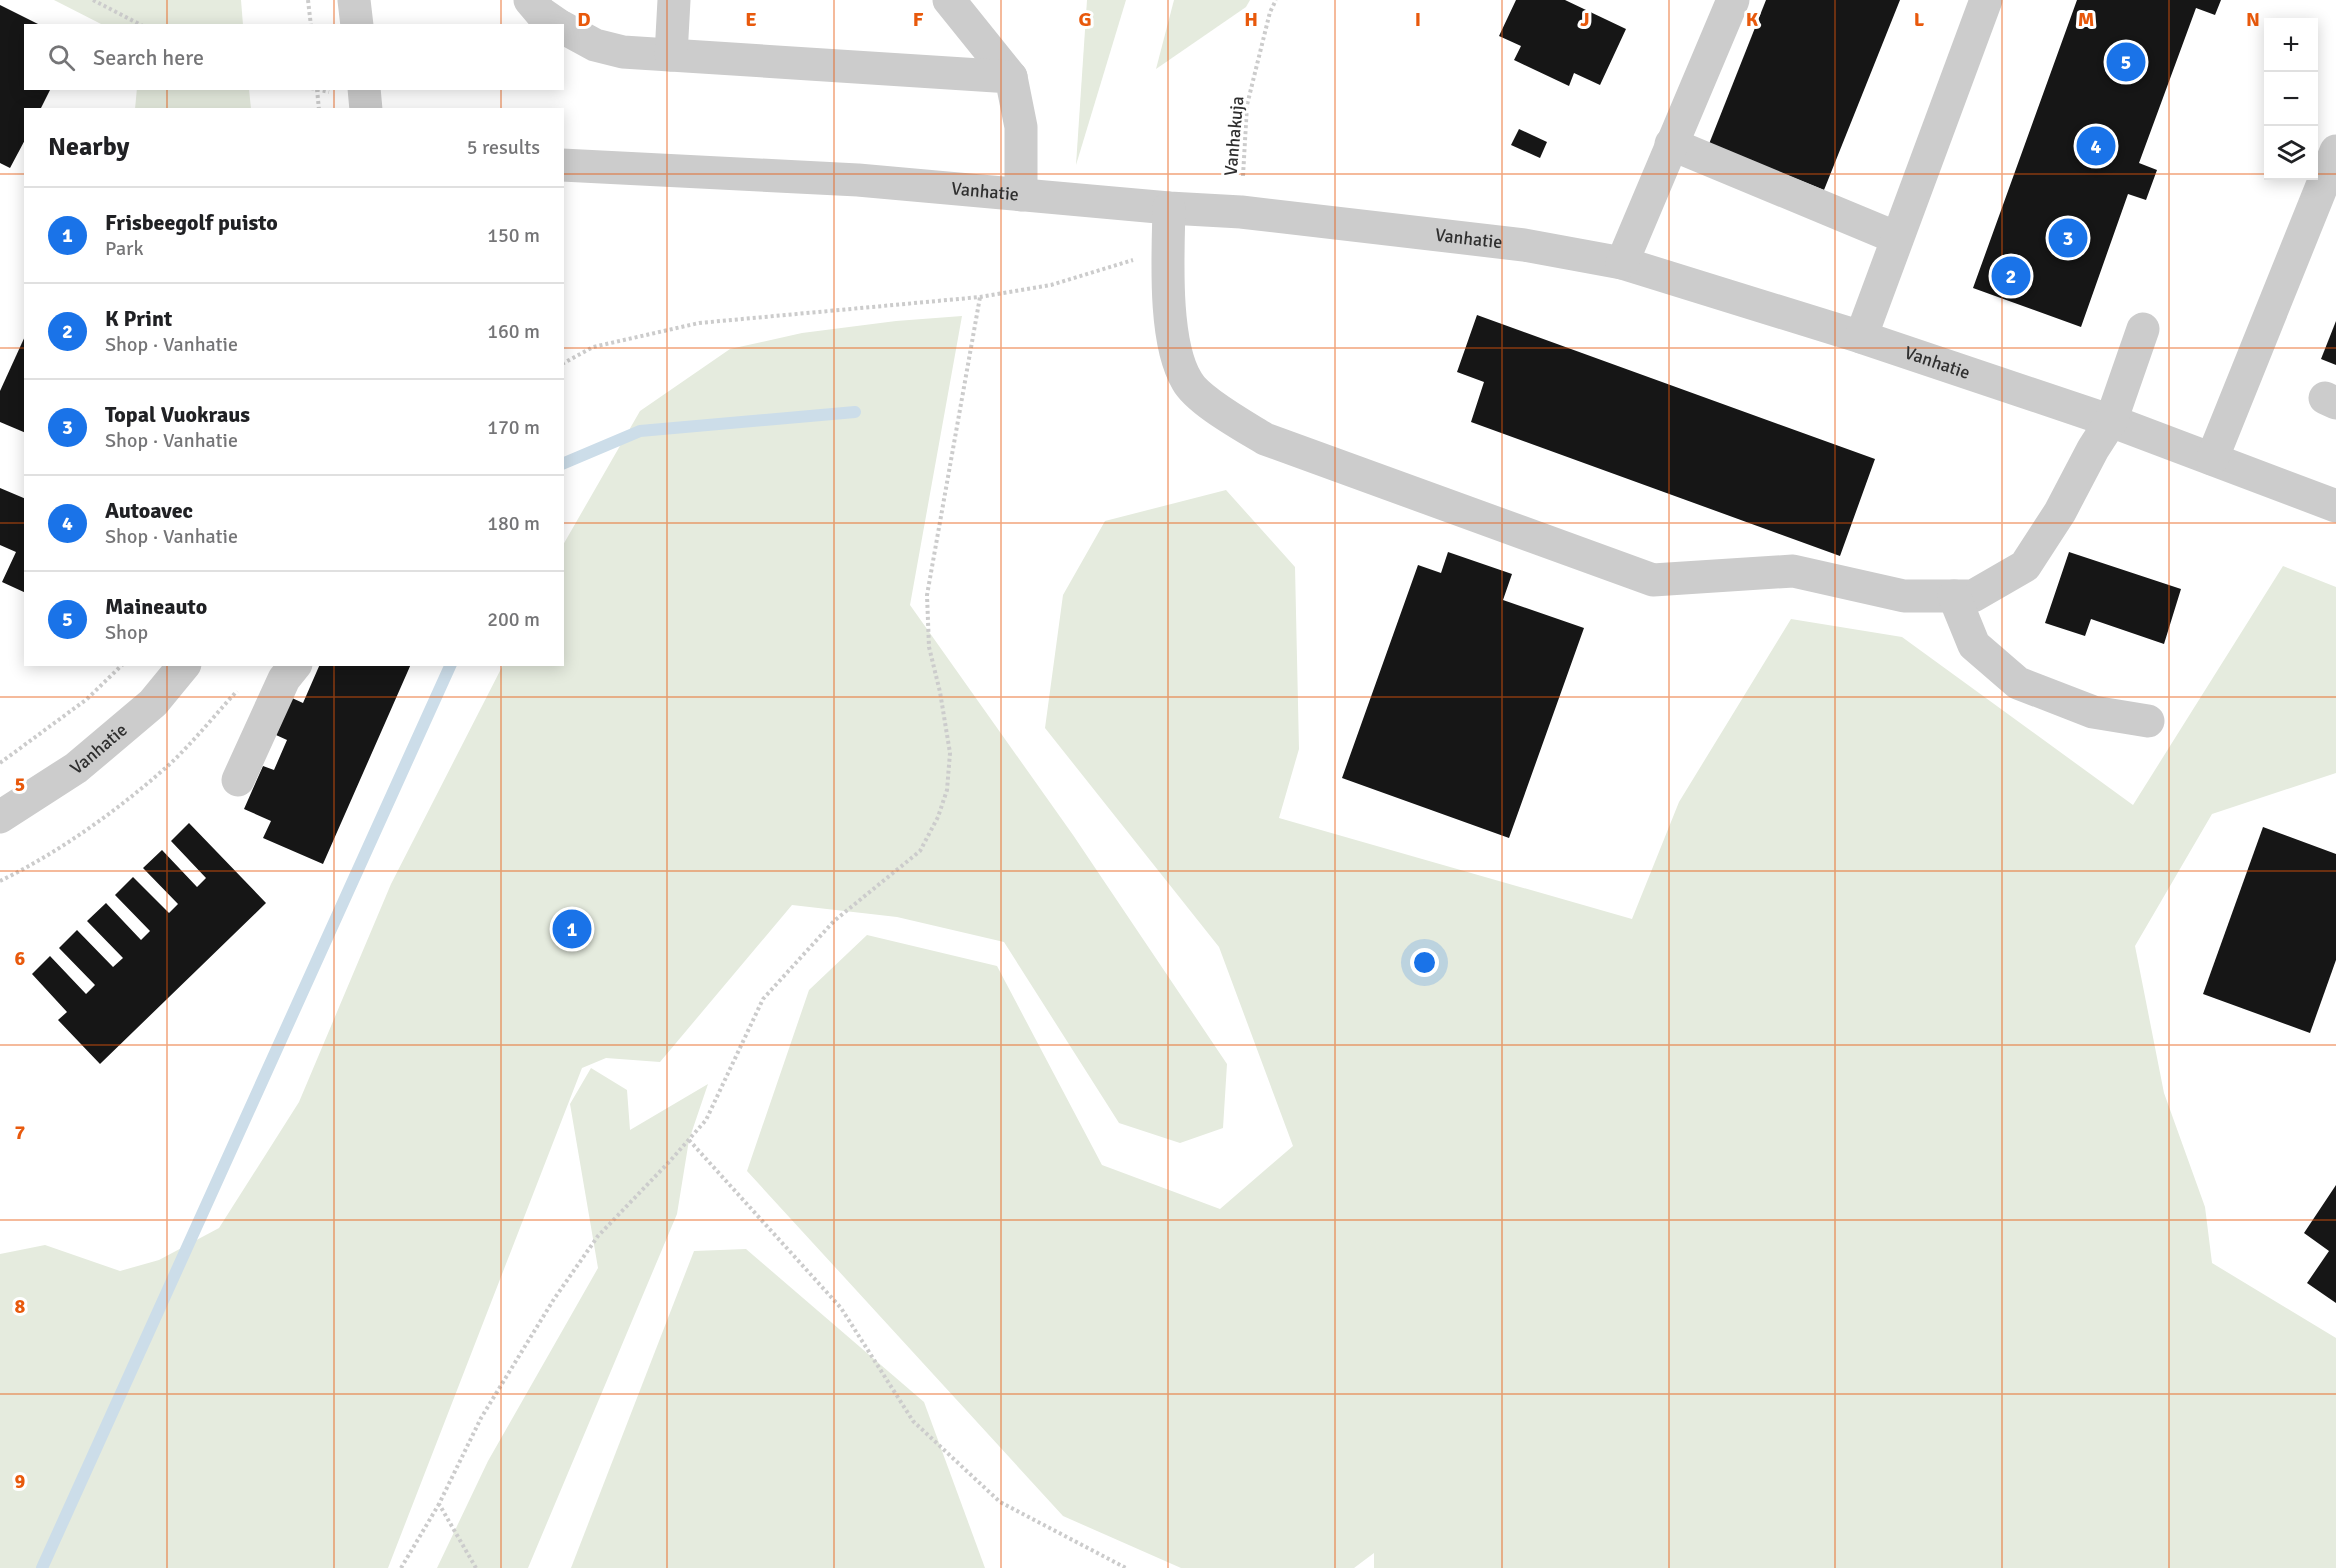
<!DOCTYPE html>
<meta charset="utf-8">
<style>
:root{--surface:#fff;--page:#f2f2f2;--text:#202124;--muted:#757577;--line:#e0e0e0;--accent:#1a73e8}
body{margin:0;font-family:Signika,sans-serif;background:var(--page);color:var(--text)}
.controls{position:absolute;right:18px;top:18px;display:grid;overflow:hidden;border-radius:0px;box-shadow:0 3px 15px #0003}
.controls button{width:54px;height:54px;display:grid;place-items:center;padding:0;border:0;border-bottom:2px solid var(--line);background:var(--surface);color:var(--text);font:30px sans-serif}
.you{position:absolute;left:1425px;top:963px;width:21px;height:21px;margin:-15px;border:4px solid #fff;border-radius:50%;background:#1a73e8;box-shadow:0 0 0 9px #1a73e833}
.badge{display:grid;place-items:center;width:39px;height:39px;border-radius:50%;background:var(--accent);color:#fff;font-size:20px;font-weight:700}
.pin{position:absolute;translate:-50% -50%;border:3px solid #fff;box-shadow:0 2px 6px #0006}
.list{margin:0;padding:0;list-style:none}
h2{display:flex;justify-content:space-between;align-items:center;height:78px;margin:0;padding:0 24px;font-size:26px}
h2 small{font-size:20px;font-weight:400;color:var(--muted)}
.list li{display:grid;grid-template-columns:39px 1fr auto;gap:18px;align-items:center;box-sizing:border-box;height:96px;padding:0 24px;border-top:2px solid var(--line)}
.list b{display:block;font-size:22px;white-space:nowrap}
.list p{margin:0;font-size:20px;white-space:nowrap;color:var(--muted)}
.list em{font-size:20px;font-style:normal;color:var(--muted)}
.icon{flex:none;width:33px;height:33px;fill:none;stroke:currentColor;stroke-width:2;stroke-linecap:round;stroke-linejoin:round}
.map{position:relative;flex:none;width:2336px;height:1568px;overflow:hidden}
.search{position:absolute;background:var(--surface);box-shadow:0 3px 15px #0003;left:24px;top:24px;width:540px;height:66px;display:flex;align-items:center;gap:15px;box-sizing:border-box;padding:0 21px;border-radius:0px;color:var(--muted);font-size:22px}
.panel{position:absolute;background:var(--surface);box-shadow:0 3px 15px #0003;left:24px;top:108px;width:540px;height:558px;border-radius:0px}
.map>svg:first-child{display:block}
.green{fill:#e5ebde}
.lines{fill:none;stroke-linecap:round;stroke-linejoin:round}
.stream{stroke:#ccdde9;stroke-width:12}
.building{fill:#161616}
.path{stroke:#ccc;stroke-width:4;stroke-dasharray:3 3;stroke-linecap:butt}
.minor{stroke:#ccc;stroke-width:33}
.grid{fill:none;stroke:#e8590c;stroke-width:1.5;stroke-opacity:0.55}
.labels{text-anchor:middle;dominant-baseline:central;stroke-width:6;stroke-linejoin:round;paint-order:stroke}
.street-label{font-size:18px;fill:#2f2f2f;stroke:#fff}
.grid-label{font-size:20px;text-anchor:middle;font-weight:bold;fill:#e8590c;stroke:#fff;stroke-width:6;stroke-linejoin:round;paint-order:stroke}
</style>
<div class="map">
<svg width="2336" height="1568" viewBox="0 0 2336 1568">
<rect width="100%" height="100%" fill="#fff"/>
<g class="green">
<polygon points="54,0 241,0 243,25 103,25"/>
<polygon points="1087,0 1126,0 1076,165"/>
<polygon points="1174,0 1250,0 1246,7 1156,69"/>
<polygon points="137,88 249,89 251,109 135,109"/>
<polygon points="962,316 910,605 1073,835 1227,1064 1223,1128 1180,1143 1119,1123 1004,942 897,917 792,905 660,1062 606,1058 582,1068 388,1568 0,1568 0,1254 45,1245 120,1271 159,1260 219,1228 299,1102 391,884 503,665 562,664 563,545 640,411 730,349 802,333 896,321"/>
<polygon points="1226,490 1295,567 1299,749 1279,818 1632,919 1679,802 1791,619 1902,637 2133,805 2283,566 2336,587 2336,773 2212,814 2135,946 2164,1093 2205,1207 2212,1263 2336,1338 2336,1568 1374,1568 1374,1553 1354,1568 1181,1568 1063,1516 747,1171 809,990 867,935 997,966 1102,1165 1220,1209 1293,1146 1219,947 1045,728 1063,595 1105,521"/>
<polygon points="591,1068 627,1090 630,1130 708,1084 689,1140 677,1214 528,1568 437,1568 488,1461 598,1268 570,1104"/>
<polygon points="746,1249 924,1402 985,1568 571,1568 694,1251"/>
</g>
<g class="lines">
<g class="stream">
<polyline points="562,464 640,431 855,412"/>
<polyline points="42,1568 451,664"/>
</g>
</g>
<g class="building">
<polygon points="1516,0 1565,0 1626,29 1600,85 1574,73 1569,86 1514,60 1521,46 1499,36"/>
<polygon points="1766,0 1900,0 1824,190 1709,144"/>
<polygon points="2077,0 2221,0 2215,15 2196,8 2139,163 2157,170 2146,200 2128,194 2081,327 1973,288"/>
<polygon points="0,5 42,26 26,26 26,88 51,88 40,110 26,110 26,138 10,168 0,163"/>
<polygon points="1519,129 1547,142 1540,158 1511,145"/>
<polygon points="1477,315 1875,459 1840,556 1471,422 1484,382 1457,372"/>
<polygon points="2336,321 2336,365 2321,359"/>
<polygon points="26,334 26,433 0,422 0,391"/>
<polygon points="0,488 26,499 26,593 2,582 16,552 0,545"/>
<polygon points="1448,552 1512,574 1503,600 1584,628 1509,838 1342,778 1418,565 1441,573"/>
<polygon points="2069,552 2181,589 2164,644 2091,619 2085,636 2045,623"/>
<polygon points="320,664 411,664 323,864 263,838 271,821 244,809 263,766 274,770 287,740 276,735 292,698 303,703"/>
<polygon points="189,823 266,903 100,1064 58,1020 67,1012 32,974 50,956 86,994 95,985 59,948 77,930 113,967 123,958 87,921 106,903 141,940 150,931 115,895 133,877 169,913 178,904 143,868 162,850 197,887 206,878 171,841"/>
<polygon points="2263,827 2336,854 2336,960 2310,1033 2203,994"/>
<polygon points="2336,1185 2336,1303 2307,1283 2329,1251 2304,1233"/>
</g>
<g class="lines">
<g class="path">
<polyline points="93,0 143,26"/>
<polyline points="308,0 311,26"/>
<polyline points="311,88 329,92"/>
<polyline points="317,89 319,110"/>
<polyline points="1243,176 1247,105 1270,12 1276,0"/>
<polyline points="562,364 593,347 699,323 980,297 1051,285 1133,260"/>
<polyline points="0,763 87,699 123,664"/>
<path d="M0 881C60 852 121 808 171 763 194 741 215 715 237 691"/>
<polyline points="689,1140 841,1308 913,1421 1000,1502 1126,1568"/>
<polyline points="401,1568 439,1504"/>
<polyline points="476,1568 439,1504 481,1418 554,1299 598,1236 670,1161 706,1120 763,999 834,921 920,851 938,817 947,790 950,753 940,692 929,647 927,595 980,297"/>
</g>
<g class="minor">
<polyline points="354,0 357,26"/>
<polyline points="530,0 541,13 560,26"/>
<polyline points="949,0 1011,77"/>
<polyline points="562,27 595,45 623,52 1011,77 1021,127 1021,195"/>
<polyline points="671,55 674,0"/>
<polyline points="364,88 366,110"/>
<polyline points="1671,144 1897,238"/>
<path id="s1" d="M562 165 858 180 1169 208 1241 212 1524 245 1622 263 1861 337 2111 421 2336 506"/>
<path d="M1169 208C1168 254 1163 342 1187 381 1198 401 1244 426 1265 439L1653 580 1793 571 1904 596H1973L2025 566 2060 512 2093 449 2111 421 2143 329"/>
<polyline points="1622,263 1733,0"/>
<polyline points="1861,337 1986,0"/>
<polyline points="2325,398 2336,403"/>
<polyline points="2212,459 2336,151"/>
<polyline points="1954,596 1974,645 2018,683 2093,712 2148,721"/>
<polyline points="238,780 284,679 296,664"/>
<path id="s2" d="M0 817 76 768 153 703 185 664"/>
</g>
</g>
<path class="grid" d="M167 0V26M334 0V26M501 0V26M667 0V1568M834 0V1568M1001 0V1568M1168 0V1568M1335 0V1568M1502 0V1568M1669 0V1568M1835 0V1568M2002 0V1568M2169 0V1568M167 88V110M334 88V110M501 88V110M0 174H26M562 174H2268M2314 174H2336M0 348H26M562 348H2336M0 523H26M562 523H2336M167 664V1568M334 664V1568M501 664V1568M0 697H2336M0 871H2336M0 1045H2336M0 1220H2336M0 1394H2336"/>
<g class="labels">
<g class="street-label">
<text transform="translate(1234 136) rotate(-85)">Vanhakuja</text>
<text stroke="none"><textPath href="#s1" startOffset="424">Vanhatie</textPath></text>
<text stroke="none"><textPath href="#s1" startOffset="910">Vanhatie</textPath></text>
<text stroke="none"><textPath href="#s1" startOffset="1396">Vanhatie</textPath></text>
<text stroke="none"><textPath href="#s2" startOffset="120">Vanhatie</textPath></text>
</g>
</g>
<g class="grid-label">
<text x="584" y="26">D</text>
<text x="751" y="26">E</text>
<text x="918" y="26">F</text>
<text x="1085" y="26">G</text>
<text x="1251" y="26">H</text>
<text x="1418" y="26">I</text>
<text x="1585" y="26">J</text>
<text x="1752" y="26">K</text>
<text x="1919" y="26">L</text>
<text x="2086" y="26">M</text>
<text x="2253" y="26">N</text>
<text x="20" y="791">5</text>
<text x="20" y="965">6</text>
<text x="20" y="1139">7</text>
<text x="20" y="1313">8</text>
<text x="20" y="1488">9</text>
</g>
</svg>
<div class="controls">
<button>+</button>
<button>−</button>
<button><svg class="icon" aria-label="layers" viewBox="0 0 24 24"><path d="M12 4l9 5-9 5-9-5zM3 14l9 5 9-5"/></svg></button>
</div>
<div class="you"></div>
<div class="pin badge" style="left:572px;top:929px">1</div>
<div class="pin badge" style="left:2011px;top:276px">2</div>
<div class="pin badge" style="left:2068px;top:238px">3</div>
<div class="pin badge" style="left:2096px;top:146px">4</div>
<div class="pin badge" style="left:2126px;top:62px">5</div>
<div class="search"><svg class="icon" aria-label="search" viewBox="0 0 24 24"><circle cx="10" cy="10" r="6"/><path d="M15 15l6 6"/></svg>Search here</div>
<section class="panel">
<h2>Nearby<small>5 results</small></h2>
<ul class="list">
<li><span class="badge">1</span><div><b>Frisbeegolf puisto</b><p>Park</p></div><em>150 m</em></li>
<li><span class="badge">2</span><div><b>K Print</b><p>Shop · Vanhatie</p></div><em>160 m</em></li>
<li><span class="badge">3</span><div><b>Topal Vuokraus</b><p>Shop · Vanhatie</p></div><em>170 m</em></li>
<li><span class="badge">4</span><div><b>Autoavec</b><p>Shop · Vanhatie</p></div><em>180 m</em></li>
<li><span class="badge">5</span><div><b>Maineauto</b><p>Shop</p></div><em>200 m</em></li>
</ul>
</section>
</div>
